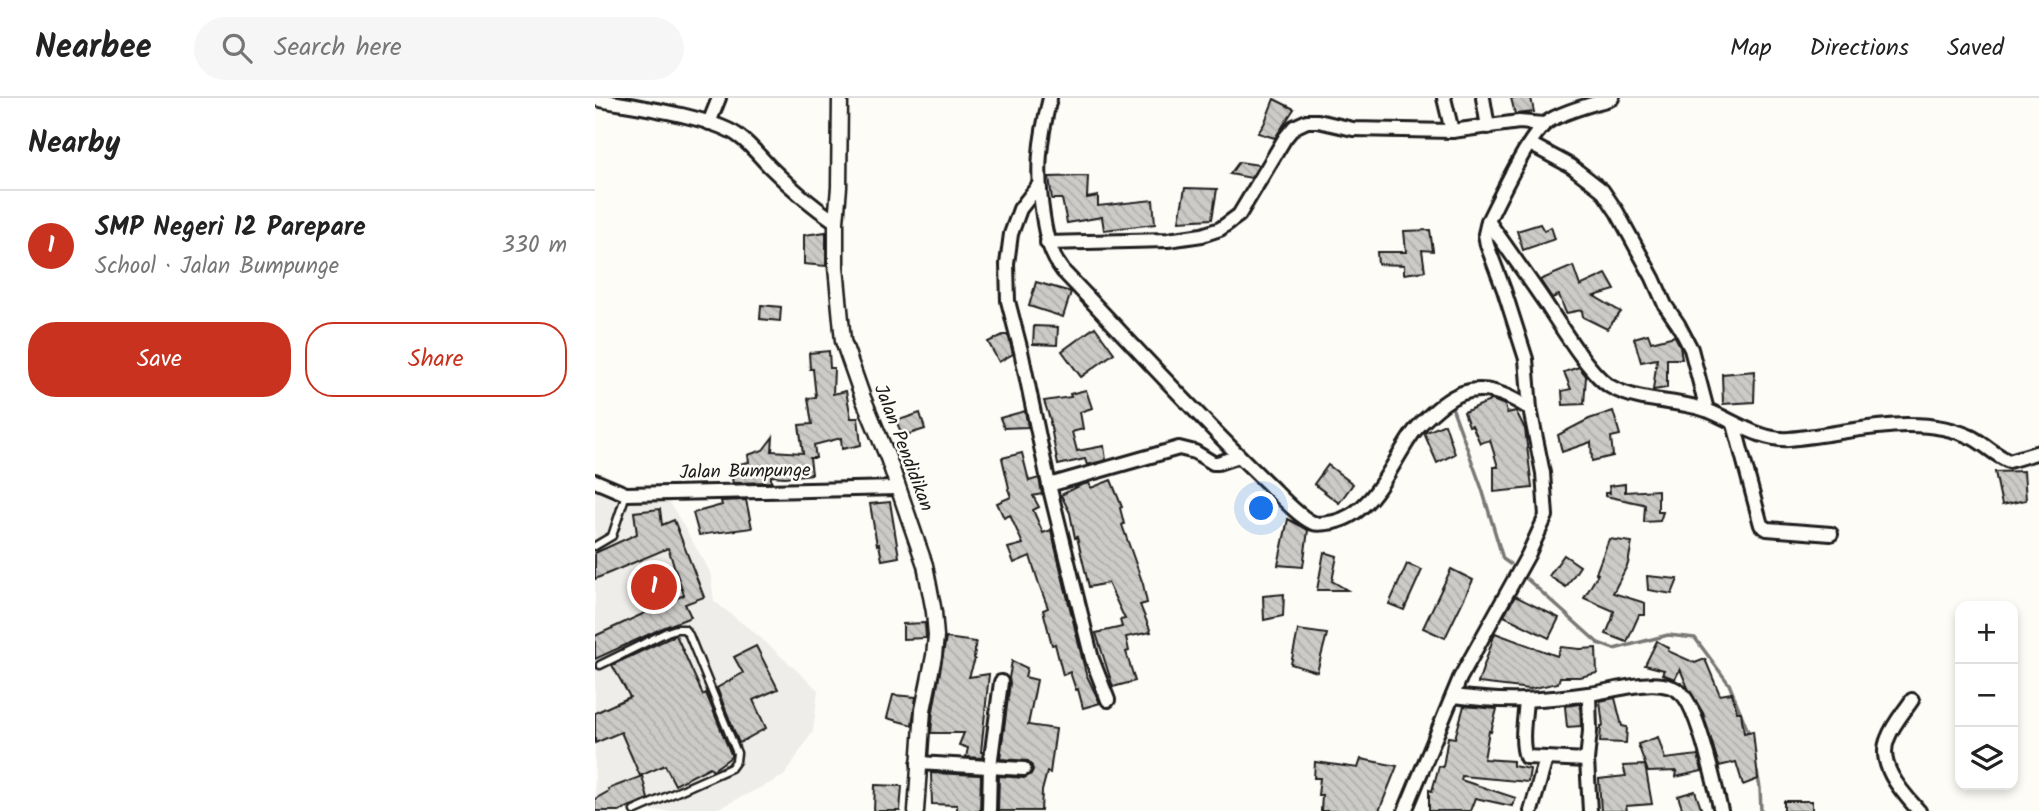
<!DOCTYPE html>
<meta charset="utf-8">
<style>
:root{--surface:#fff;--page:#f6f6f6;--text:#222;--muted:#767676;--line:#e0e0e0;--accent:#c8321e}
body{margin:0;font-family:Kalam,sans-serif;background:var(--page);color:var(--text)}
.controls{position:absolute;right:21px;bottom:21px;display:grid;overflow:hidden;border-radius:14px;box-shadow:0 4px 10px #0003}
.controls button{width:63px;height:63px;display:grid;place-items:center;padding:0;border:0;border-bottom:2px solid var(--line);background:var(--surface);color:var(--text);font:35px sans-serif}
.you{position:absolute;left:667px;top:411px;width:24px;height:24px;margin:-18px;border:5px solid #fff;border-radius:50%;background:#1a73e8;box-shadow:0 0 0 10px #1a73e833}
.badge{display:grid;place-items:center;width:46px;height:46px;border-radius:50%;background:var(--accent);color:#fff;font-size:23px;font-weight:700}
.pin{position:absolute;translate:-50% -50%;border:4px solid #fff;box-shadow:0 2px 7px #0006}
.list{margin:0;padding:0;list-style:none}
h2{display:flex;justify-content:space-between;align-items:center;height:91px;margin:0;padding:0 28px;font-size:30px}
h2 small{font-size:23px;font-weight:400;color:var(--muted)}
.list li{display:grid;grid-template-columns:46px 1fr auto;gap:21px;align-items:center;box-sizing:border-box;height:112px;padding:0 28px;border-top:2px solid var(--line)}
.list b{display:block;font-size:26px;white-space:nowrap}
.list p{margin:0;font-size:23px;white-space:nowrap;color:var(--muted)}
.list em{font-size:23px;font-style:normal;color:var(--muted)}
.actions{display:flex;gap:14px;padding:21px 28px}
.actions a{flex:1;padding:16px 0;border:2px solid var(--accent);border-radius:28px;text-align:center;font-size:24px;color:var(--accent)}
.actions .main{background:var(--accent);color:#fff}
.icon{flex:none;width:38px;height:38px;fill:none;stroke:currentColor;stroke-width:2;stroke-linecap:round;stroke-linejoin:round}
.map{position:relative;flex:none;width:1444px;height:713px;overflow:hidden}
header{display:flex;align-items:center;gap:42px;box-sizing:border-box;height:98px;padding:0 35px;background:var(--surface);border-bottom:2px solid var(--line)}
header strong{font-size:33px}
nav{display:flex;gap:38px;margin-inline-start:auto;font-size:24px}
.search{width:490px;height:63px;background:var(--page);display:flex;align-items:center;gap:18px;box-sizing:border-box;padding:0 24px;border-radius:38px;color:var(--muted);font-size:26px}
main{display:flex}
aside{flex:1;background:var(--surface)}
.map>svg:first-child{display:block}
.built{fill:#eeede9}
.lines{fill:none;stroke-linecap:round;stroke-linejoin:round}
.stream{stroke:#797876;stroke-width:3.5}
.building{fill:url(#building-back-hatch);stroke:#1c1c1c;stroke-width:2}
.service-casing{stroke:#1c1c1c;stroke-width:11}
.minor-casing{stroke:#1c1c1c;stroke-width:18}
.tertiary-casing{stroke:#1c1c1c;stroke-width:19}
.service{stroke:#fdfcf7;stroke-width:6}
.minor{stroke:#fdfcf7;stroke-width:12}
.tertiary{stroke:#fdfcf7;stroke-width:14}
.labels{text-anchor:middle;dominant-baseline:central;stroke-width:5;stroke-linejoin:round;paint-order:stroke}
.street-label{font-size:19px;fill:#1c1c1c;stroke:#fdfcf7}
</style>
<header>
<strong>Nearbee</strong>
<div class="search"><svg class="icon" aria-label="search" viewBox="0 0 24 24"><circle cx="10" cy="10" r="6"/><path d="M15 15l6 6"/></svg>Search here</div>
<nav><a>Map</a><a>Directions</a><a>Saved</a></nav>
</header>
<main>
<aside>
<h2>Nearby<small></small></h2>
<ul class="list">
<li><span class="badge">1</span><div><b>SMP Negeri 12 Parepare</b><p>School · Jalan Bumpunge</p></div><em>330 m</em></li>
</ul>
<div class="actions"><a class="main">Save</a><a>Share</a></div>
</aside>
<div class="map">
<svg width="1444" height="713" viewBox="0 0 1444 713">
<defs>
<pattern id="building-back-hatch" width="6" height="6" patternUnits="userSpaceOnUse" patternTransform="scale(1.75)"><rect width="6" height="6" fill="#cccbc8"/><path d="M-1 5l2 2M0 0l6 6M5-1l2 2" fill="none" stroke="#afaeab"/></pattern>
</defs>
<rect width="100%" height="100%" fill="#fdfcf7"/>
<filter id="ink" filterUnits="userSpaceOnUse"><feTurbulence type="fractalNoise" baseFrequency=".0143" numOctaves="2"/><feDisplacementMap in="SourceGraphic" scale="14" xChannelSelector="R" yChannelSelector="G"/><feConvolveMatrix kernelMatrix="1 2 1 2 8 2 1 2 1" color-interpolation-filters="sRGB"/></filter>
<g filter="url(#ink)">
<polygon class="built" points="0,391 34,401 74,403 115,474 119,503 166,540 223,592 218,633 189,678 118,713 0,713"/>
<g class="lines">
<g class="stream">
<polyline points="857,309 887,391 908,461 915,466"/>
<polyline points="932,481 1003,545 1019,551 1073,537 1100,540 1134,586 1154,636"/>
<polyline points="1162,674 1165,690 1166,713"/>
</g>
</g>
<g class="building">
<polygon points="916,0 936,0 939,14 920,16"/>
<polygon points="679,1 699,11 680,40 663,35 669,26"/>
<polygon points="644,64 664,67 656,80 635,76"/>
<polygon points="493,78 492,100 503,98 503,108 558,102 560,126 509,132 507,119 472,125 467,101 457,101 454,79"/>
<polygon points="590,90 622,91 617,121 584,123"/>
<polygon points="945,126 949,133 956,129 960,141 928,152 922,133"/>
<polygon points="835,132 838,153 827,152 830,173 809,176 809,167 783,166 782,154 811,154 809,133"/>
<polygon points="231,134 231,168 209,166 209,137"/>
<polygon points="978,168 985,188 1011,176 1020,192 999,198 1026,214 1012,231 988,219 987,212 971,215 964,197 957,200 945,182"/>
<polygon points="441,184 476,194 468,219 434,208"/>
<polygon points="166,207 186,209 185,223 165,221"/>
<polygon points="439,228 463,229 462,247 438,246"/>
<polygon points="500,229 519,255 486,279 467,253"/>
<polygon points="1053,236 1056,244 1080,238 1085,248 1087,261 1072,261 1072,290 1058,292 1062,261 1046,264 1039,240"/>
<polygon points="408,237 412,237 414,240 418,256 404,264 393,244"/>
<polygon points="234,253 235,270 239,270 238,296 251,293 256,320 263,320 266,347 247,351 246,340 219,347 221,360 215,360 217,376 190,379 176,378 176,384 138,385 134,368 154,364 153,357 168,352 178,339 177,353 208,355 204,327 217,326 213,300 221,299 218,271 215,271 214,255"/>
<polygon points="984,269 991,278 989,306 968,307 967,293 976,291 969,274"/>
<polygon points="1160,273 1159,304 1128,306 1127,276"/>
<polygon points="491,292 497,310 485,314 488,331 477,334 482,353 509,348 511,362 492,367 490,361 463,367 455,324 456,324 449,303 476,299 475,296"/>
<polygon points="897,302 910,307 912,315 921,313 930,331 937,390 899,394 899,369 903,369 895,342 885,345 877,327 874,328 869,314"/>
<polygon points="430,313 433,329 409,330 405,320"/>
<polygon points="1018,313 1025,337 1016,339 1018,358 997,363 996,344 967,354 963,337 994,321"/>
<polygon points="325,315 330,331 308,338 301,323"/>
<polygon points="850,326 860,356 842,365 829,335"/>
<polygon points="427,355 434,383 444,380 447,396 438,398 444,409 438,412 448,435 456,432 491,576 505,605 488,610 483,591 481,592 475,574 468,577 460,546 457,547 448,512 453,510 444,486 435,458 419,465 413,450 428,446 415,417 409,420 402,405 416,399 413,391 414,390 407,360"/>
<polygon points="733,367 758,386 744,405 719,386"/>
<polygon points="1429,373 1431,402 1407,407 1400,374"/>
<polygon points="516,382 527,409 525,410 529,426 527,427 548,486 552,505 545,507 556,534 531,539 534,553 531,554 540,583 518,589 501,535 527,529 525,522 530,521 513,485 494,489 482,439 480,440 475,415 466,397 486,387 494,385 496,390"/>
<polygon points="1030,386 1030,394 1063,392 1063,414 1068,414 1065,423 1049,424 1050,407 1048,406 1010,398 1010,395 1015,395 1014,388"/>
<polygon points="151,402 157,430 104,437 98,415 127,407 126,403"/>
<polygon points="295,404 304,459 287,462 284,446 282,447 275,406"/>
<polygon points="65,411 67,427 79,422 109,499 90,506 96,519 70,529 0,561 0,538 89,497 73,450 0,481 0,455 42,436 39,414"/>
<polygon points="693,421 713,432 708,469 683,467"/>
<polygon points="1014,441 1037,444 1033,466 1018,495 1050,505 1050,517 1044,517 1032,544 1011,536 1017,522 1019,513 989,500 1003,476 1001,475"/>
<polygon points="729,454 742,458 737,483 752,492 722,492"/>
<polygon points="969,457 985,468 971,489 954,478"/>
<polygon points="812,466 827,472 809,512 794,506"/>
<polygon points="856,471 878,482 850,540 828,530"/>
<polygon points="1052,478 1083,481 1077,496 1053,492"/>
<polygon points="689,496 688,518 669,522 668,498"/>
<polygon points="920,498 964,520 954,540 909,518"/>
<polygon points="330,525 331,540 308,541 308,526"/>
<polygon points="703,532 732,536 722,574 696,566"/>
<polygon points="900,535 962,558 966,549 985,551 1001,550 1002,575 985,579 965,579 963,585 935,591 883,585"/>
<polygon points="81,537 108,597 111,595 136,656 136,659 118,672 115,669 80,687 70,667 45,678 26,634 0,645 0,615 35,599 17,567"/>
<polygon points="351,540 381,544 379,560 380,561 374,579 394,576 386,654 388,654 387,660 371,659 373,650 364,647 369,635 336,635 338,613"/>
<polygon points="1062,543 1074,550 1073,553 1100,565 1110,561 1125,597 1137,595 1142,614 1146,614 1149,635 1158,633 1163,681 1148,687 1141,664 1124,668 1108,615 1093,590 1085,571 1080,581 1067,576 1069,572 1050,567"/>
<polygon points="161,548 183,591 158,602 171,630 144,645 122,590 148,575 139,559"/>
<polygon points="417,563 432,570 430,579 442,582 433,627 461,631 455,675 452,674 447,693 446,713 403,713 404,678 429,680 436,676 438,672 436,666 433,663 405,661 415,585 414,580"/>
<polygon points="298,597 321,599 317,627 292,620"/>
<polygon points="1020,600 1027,628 1032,629 1031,645 1005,644 1006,628 1008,628 1005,603"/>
<polygon points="985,606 986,628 972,629 970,608"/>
<polygon points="869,608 902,611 896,634 894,633 889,661 918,663 918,668 935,671 933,684 867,678 866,682 921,700 917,708 880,700 875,713 834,713 834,692 837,693 844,668 848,669 853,639 860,640"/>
<polygon points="1063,639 1070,661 1103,657 1107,673 1081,679 1082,673 1053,674 1043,646"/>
<polygon points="766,661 802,668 784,713 726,713 727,697 723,697 725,680 719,680 720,664 763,670"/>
<polygon points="1050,667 1057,706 1031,708 1032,713 1006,713 1004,681 1031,678 1028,668"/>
<polygon points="336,675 386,677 385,713 362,713 362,707 337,706"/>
<polygon points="47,678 53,701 24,713 0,713 0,701 14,693 13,691"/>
<polygon points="280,687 307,688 305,713 279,713"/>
<polygon points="1100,693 1107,713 1088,713 1083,698"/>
<rect x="1189" y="703" width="28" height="10"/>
</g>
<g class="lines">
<g class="service-casing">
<g id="service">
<polyline points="0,448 17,438 31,396"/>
<polyline points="5,567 72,534 81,531 89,531 94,537 142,655 141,663 136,670 39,713"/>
</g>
</g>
<g class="minor-casing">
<g id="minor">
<path d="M455 0C444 44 441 73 448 118 451 139 455 156 468 173 535 243 600 316 670 383 683 395 702 418 718 425 724 427 733 425 739 424 779 415 796 366 818 335 826 324 837 315 848 306 878 282 906 292 935 311L948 375 951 418 933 457 865 580 810 713"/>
<polyline points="849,0 857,33"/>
<polyline points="888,0 893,29"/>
<path d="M0 1C35 8 119 18 145 39 156 47 165 59 175 69 195 89 217 108 241 124"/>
<polyline points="114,25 124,0"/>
<polyline points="935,46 976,68 1007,92 1022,114 1058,180 1070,207 1083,226 1096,251 1112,312"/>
<polyline points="443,88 425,111 416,136 412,166 413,203 426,253 454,387 497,561 513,602"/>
<path d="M893 123C912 150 932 178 951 206 965 227 995 277 1016 289 1047 306 1083 301 1114 313 1139 323 1166 343 1194 341 1254 336 1321 313 1378 340 1391 347 1401 358 1414 363L1444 354"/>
<polyline points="452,145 573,142 607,137 625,131 644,117 690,40 699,29 712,23 723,23 758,31 857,33 924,24 949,26"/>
<path d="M935 311 931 261 909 192 892 147 890 136 893 123C905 99 932 41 951 25 965 14 999 6 1017 0"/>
<polyline points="1139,326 1166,427 1172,431 1236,436"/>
<polyline points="0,383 31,396 303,390"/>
<polyline points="454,387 584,350 600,354 618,365 623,365 644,358"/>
<polyline points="994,596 995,633 992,662 995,713"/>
<path d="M858 598C882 601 905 603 928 602 949 601 972 599 993 596 1018 594 1067 575 1087 596 1104 613 1120 688 1126 713"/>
<path d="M931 602C930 619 925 643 931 659L992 662"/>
<path d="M1317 602C1309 614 1298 626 1293 640 1281 667 1308 695 1324 713"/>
<polyline points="323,665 429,671"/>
<polyline points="394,713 395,668 406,584"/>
<polyline points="936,713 951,661"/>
</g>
</g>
<g class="tertiary-casing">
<polyline id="tertiary" points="245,0 244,89 241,124 241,169 248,243 268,300 293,360 330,467 339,514 341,538 339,558 328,612 321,713"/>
</g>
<use href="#service" class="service"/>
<use href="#minor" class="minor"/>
<use href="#tertiary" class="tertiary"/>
</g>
</g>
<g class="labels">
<g class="street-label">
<text transform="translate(308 350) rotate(69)">Jalan Pendidikan</text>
<text transform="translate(150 374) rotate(-1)">Jalan Bumpunge</text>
</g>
</g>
</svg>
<div class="controls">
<button>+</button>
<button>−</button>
<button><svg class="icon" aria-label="layers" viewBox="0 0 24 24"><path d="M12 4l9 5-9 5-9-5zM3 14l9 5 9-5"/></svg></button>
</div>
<div class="you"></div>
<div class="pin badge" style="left:59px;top:489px">1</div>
</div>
</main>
